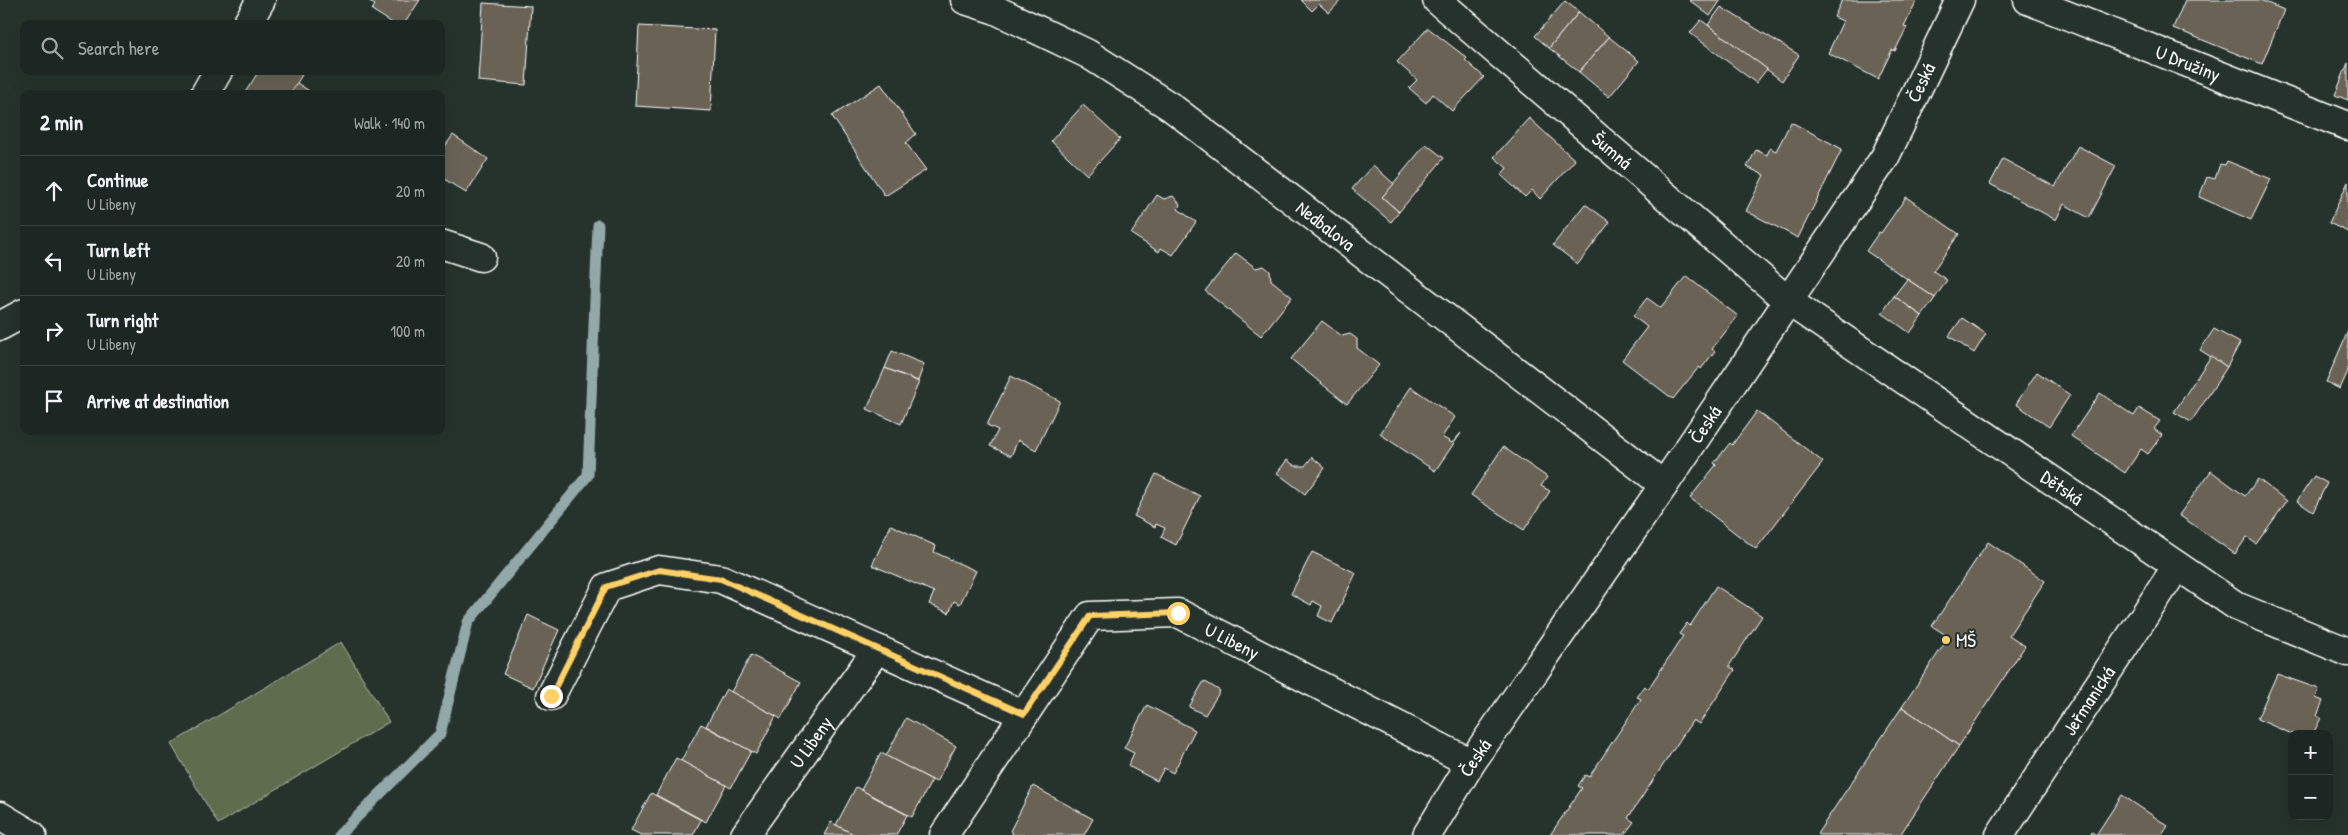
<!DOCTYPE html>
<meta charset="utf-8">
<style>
:root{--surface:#1c2622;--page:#252e2a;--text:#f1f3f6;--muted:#a0a5a5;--line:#3a4340}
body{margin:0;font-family:"Patrick Hand",sans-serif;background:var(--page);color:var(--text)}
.controls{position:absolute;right:15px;bottom:15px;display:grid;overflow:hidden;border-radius:10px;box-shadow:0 5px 20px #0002}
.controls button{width:45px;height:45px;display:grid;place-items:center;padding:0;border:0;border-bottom:1px solid var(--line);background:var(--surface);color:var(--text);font:25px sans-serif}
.stop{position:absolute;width:15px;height:15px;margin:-11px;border:4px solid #ffd166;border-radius:50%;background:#fff}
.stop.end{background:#ffd166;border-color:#fff;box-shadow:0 1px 5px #0008}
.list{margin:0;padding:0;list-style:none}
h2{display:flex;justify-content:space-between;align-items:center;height:65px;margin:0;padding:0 20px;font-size:21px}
h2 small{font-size:16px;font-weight:400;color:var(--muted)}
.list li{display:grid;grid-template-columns:32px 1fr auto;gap:15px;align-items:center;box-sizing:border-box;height:70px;padding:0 20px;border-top:1px solid var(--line)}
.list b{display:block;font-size:19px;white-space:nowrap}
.list p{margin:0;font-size:16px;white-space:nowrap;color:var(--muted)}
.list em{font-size:16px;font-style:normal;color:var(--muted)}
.icon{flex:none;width:28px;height:28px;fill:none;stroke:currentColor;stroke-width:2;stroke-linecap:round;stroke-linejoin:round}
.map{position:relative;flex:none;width:2348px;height:835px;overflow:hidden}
.search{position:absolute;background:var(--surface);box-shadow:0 5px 20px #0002;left:20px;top:20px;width:425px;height:55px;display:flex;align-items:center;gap:12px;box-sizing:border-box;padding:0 18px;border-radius:10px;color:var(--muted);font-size:19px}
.panel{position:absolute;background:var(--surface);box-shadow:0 5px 20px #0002;left:20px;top:90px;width:425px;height:345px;border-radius:10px}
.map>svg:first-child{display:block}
.green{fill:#5e6d4f;stroke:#aeb6a7}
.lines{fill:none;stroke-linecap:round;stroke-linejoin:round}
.stream{stroke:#93a8a9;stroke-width:11}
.building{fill:#6b6255;stroke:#fff}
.street-casing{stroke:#fff;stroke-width:31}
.street{stroke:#26332d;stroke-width:28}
.route{stroke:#ffd166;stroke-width:6}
.poi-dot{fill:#ffd166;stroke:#26332d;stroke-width:2}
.labels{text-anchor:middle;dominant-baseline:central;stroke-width:4;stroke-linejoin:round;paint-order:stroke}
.street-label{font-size:19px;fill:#fff;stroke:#26332d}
.poi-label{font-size:19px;fill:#fff;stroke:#26332d;text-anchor:start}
</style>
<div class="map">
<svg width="2348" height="835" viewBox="0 0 2348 835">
<rect width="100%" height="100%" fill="#26332d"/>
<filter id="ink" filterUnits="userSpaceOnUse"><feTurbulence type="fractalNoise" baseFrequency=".02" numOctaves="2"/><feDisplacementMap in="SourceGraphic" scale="10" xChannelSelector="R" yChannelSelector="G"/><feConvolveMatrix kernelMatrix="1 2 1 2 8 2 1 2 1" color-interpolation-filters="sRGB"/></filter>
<g filter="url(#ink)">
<polygon class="green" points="341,642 389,722 218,824 171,744"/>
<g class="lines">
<polyline class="stream" points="339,835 440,734 468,622 588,475 598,225"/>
</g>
<g class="building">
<polygon points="368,0 420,0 404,24 394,24 372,10 375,5"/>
<polygon points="1301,0 1341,0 1329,13 1319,4 1312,11"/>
<polygon points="1689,0 1721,0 1710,16"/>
<polygon points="1842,0 1917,0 1904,26 1907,27 1895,51 1892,50 1878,79 1828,53 1843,21 1834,17"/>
<polygon points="2185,0 2260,0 2284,10 2262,64 2173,28"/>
<polygon points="1565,1 1579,12 1549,48 1535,36"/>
<polygon points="483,3 531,6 526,85 478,81"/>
<polygon points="1721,7 1799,55 1782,81 1708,25"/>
<polygon points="1579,12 1609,37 1579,72 1549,48"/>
<polygon points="1701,20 1767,69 1756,83 1690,33"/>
<polygon points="639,26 715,30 711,111 635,106"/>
<polygon points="1428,28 1467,58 1465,60 1484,77 1452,111 1433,94 1426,103 1409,88 1417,80 1397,62"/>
<polygon points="1609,37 1639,61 1609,97 1579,72"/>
<polygon points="2348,63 2348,100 2335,95"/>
<polygon points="259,71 297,71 302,75 290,94 244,94"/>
<polygon points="297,83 314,94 290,94"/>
<polygon points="881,84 916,134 906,143 926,170 885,196 832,116"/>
<polygon points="1083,105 1120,139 1087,175 1051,141"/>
<polygon points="1529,118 1575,160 1540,199 1532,190 1525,197 1501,175 1507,168 1494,157"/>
<polygon points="1791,122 1842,149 1798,238 1746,211 1764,175 1747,167 1756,150 1767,155 1770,148 1776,151"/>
<polygon points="453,135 488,159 466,193 441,177 441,152"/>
<polygon points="1426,144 1444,158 1399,212 1382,197"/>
<polygon points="2078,146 2116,166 2089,218 2064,204 2056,220 1990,184 2003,159 2055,187"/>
<polygon points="2227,161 2271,179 2251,220 2199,197 2207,177 2215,179 2220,164 2225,165"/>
<polygon points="1373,165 1394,184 1382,197 1399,212 1391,222 1352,189"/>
<polygon points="2348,182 2348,232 2329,223"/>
<polygon points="1157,195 1164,199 1173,196 1180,204 1178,209 1196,222 1173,255 1161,248 1159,252 1131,234"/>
<polygon points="1906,197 1959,234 1933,271 1947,280 1935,298 1866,251 1879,232 1881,233"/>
<polygon points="1585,204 1610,222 1578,264 1553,245"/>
<polygon points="1236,253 1256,268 1264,266 1270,271 1271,280 1292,297 1261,336 1205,291"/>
<polygon points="1686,276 1738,316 1712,349 1715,351 1701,369 1699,367 1673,399 1622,360 1647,327 1633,316 1647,298 1661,308"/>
<polygon points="1907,279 1935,298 1922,316 1894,296"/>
<polygon points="1894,296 1922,316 1910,333 1882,313"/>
<polygon points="1962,318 1986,334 1974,353 1949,336"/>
<polygon points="1322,321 1342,336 1350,334 1357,339 1357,348 1379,365 1347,404 1291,359"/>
<polygon points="2214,329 2240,343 2227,367 2200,350"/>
<polygon points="2348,331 2348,371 2340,389 2326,382"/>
<polygon points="892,351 924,364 918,381 885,368"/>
<polygon points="2211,356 2227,367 2191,422 2174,412"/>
<polygon points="885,368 919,382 901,424 867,409"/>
<polygon points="2037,372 2070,395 2049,427 2016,404"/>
<polygon points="1011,376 1060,401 1036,450 1018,440 1011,456 990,446 998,430 987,425"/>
<polygon points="1411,387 1455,417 1442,437 1452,443 1461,433 1435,471 1380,434"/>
<polygon points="2100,393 2134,416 2139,408 2160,421 2154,429 2162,435 2148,454 2141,449 2125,473 2071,436"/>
<polygon points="1757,411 1823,462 1756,549 1690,498 1716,465 1714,463 1730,443 1732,445"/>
<polygon points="1503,447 1547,477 1541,486 1550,491 1524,530 1471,495"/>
<polygon points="1312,457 1325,468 1305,494 1277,473 1287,460 1295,466 1305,466"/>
<polygon points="2211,471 2245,496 2258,479 2287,501 2256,544 2247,537 2235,554 2179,515"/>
<polygon points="1156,474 1200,496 1176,545 1161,537 1165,528 1156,524 1155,527 1134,516"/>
<polygon points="2314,476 2327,483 2313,512 2297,501"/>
<polygon points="891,525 936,546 934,552 976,571 960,604 954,601 949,613 929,604 934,592 872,565"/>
<polygon points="1988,542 2045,581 2009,635 2025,646 1959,746 1902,707 1949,637 1932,626"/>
<polygon points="1312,552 1356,573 1332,623 1318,616 1322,606 1313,601 1311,605 1291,594"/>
<polygon points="1716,586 1762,616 1729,666 1735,670 1699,724 1693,720 1628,818 1634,822 1624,835 1550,835 1582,788 1578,786 1585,775 1589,777 1641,699 1637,697 1640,693 1645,686 1648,689 1683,636 1679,634 1687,623 1690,626"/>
<polygon points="528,615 559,630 533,688 503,674"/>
<polygon points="751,655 801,682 781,719 731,692"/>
<polygon points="2277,674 2319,689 2316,698 2323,701 2317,716 2321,718 2313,734 2292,734 2257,719"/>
<polygon points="1204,681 1220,691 1205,715 1189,707"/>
<polygon points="726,689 776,716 756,754 706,726"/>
<polygon points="1147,705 1195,730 1173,773 1164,768 1157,781 1128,766 1134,753 1124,748"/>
<polygon points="1902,707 1959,746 1900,835 1819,835 1817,834"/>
<polygon points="906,718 956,746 936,782 886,756"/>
<polygon points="701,724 751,751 731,788 681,761"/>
<polygon points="881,753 932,780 912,817 861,790"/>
<polygon points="676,758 726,785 706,822 656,795"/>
<polygon points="1033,786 1093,819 1084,835 1012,835 1013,833 1010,831"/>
<polygon points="856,787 907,815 896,835 855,835 836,825"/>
<polygon points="651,793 701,820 693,835 641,835 631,830"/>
<polygon points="2122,795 2168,826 2162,835 2091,835 2092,832 2096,835"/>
<polygon points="831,822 836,825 855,835 824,835"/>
</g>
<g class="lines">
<g class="street-casing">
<g id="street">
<path id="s1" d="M965 0 996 10 1088 54 1171 107 1664 485"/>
<path id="s2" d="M1437 0 1788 301 2238 607 2348 652"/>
<path id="s3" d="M2028 0 2348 126"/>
<polyline points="247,24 261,0"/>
<polyline points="205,94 218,71"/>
<polyline points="441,244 481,257"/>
<polyline points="0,326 24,313"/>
<polyline points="551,696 607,587 659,570 721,579 1024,715"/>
<polyline points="0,816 32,835"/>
<path id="s4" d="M745 835 877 649"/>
<path id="s5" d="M944 835 1090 616 1178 613 1471 763"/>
<path id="s6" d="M1427 835 1471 763 1664 485 1885 157 1960 0"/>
<path id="s7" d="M2000 835 2177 566"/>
</g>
</g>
<use href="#street" class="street"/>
</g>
</g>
<g class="lines" filter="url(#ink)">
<polyline class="route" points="551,696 606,587 659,570 721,579 1024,714 1090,616 1178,613"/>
</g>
<circle class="poi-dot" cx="1946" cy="640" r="5"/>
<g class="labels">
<g class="street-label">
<text stroke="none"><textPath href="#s3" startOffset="172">U Družiny</textPath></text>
<text stroke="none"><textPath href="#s6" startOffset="901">Česká</textPath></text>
<text stroke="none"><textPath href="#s2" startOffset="231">Šumná</textPath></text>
<text stroke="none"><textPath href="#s1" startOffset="428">Nedbalova</textPath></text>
<text stroke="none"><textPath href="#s6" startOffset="496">Česká</textPath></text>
<text stroke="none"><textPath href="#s2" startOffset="794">Dětská</textPath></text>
<text stroke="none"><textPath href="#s5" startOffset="412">U Libeny</textPath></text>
<text stroke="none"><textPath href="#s7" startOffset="161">Jeřmanická</textPath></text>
<text stroke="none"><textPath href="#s4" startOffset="114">U Libeny</textPath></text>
<text stroke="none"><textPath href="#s6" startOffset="91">Česká</textPath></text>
</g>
<g class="poi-label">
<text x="1956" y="640">MŠ</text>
</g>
</g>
</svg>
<div class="controls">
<button>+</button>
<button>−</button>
</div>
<div class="stop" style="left:1178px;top:613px"></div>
<div class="stop end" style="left:551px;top:696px"></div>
<div class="search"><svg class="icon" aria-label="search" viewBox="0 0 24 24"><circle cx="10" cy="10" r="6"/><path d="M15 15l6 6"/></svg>Search here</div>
<section class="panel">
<h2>2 min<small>Walk · 140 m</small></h2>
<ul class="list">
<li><svg class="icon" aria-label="ahead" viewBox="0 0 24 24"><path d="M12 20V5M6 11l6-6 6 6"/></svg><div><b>Continue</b><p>U Libeny</p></div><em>20 m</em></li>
<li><svg class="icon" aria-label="left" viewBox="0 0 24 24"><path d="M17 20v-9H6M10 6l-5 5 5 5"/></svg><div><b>Turn left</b><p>U Libeny</p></div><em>20 m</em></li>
<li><svg class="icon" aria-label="right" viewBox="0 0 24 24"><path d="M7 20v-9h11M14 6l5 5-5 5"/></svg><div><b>Turn right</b><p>U Libeny</p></div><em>100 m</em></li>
<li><svg class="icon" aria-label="arrive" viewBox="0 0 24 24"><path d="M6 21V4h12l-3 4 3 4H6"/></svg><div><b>Arrive at destination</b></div></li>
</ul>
</section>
</div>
